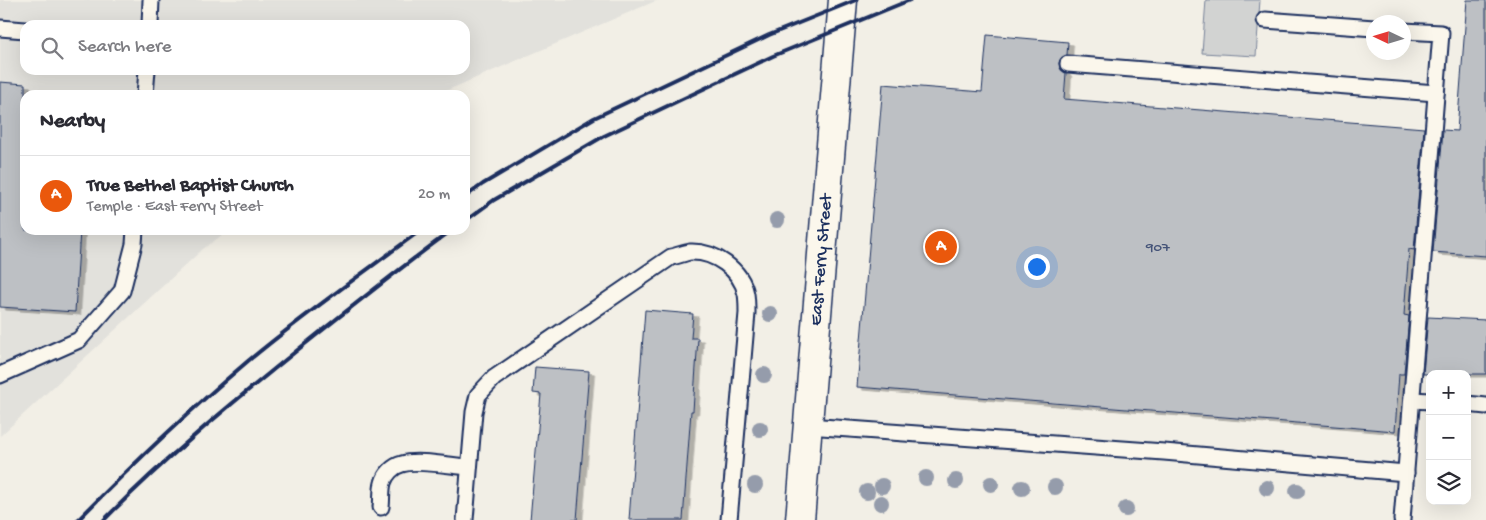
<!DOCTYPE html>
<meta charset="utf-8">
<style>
:root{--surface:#fff;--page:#f7f7f7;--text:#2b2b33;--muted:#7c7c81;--line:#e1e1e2;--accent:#ea580c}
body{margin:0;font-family:"Gochi Hand",sans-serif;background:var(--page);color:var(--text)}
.controls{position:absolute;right:15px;bottom:15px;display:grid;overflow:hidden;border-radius:10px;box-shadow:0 5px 20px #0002}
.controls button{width:45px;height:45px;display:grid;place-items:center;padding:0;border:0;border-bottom:1px solid var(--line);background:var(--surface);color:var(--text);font:25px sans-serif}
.compass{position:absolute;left:1366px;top:15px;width:45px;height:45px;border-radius:50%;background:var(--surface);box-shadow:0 5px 20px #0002;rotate:274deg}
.you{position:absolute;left:1036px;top:266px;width:18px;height:18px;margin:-12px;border:4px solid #fff;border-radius:50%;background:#1a73e8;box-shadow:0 0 0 8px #1a73e833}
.badge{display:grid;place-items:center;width:32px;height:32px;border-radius:50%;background:var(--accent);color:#fff;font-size:16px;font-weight:700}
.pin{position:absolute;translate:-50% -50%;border:2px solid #fff;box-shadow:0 1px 5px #0006}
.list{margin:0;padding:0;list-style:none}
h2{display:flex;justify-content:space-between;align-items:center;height:65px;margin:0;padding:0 20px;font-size:21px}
h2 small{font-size:16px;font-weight:400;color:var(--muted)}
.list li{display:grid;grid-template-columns:32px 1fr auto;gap:15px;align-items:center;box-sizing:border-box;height:80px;padding:0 20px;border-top:1px solid var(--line)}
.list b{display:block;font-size:19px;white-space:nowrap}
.list p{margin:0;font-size:16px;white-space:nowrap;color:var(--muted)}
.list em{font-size:16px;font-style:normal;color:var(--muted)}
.icon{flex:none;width:28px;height:28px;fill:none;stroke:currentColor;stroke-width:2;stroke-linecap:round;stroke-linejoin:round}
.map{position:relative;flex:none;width:1486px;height:520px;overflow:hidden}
.search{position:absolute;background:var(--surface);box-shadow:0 5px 20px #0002;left:20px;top:20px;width:450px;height:55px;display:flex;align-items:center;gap:12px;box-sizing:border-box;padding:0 18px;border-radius:15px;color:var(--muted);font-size:19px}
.panel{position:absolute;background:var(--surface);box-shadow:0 5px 20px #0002;left:20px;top:90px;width:450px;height:145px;border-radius:15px}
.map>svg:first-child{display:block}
.built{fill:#e2e1dc;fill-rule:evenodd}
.green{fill:#d2d3d2;stroke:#768198}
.building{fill:#bdc0c4;stroke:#1b2f5e;filter:url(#shadow)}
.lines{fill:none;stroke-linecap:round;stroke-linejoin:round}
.service-casing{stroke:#1b2f5e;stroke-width:19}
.tertiary-casing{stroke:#1b2f5e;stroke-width:31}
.service{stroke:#fbf7ec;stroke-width:15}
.tertiary{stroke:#fbf7ec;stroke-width:28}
.rail{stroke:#1b2f5e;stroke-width:4}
.tree{fill:#959cab}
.labels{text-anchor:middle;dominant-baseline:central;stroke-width:5;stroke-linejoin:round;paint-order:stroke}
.number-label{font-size:15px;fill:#445378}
.street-label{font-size:18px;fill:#1b2f5e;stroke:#fbf7ec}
</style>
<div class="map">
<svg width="1486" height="520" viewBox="0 0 1486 520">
<defs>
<filter id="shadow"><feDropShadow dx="5.5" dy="3" stdDeviation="0" flood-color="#0004"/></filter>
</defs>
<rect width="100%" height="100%" fill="#f2efe6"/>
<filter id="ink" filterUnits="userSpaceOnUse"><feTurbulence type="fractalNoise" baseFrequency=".02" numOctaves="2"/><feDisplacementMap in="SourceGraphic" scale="10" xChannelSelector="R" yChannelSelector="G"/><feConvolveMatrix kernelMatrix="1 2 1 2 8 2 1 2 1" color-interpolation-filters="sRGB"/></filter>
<g filter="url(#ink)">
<path class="built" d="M0 0H658L436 95H25V230H229L203 249 0 436ZM25 25H465V70H25Z"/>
<polygon class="green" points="1206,0 1260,0 1256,56 1202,53"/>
<g class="building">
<polygon points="1467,0 1486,0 1486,256 1433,252 1443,130 1457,131"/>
<polygon points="987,35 1068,42 1067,55 1061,58 1059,63 1060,68 1066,73 1064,99 1424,128 1414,250 1409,249 1404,315 1409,316 1404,374 1399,374 1395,431 857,387 883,84 982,92"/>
<polygon points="0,82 25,84 25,230 80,230 75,312 0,307"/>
<polygon points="645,310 693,314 691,338 698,338 693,411 691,411 683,520 629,520"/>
<polygon points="1428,317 1486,320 1486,374 1423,374"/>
<polygon points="535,367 589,371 577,520 530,520 541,394 533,393"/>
</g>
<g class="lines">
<g class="service-casing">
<g id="service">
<polyline points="1265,20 1374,28"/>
<polyline points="150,25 151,0"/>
<polyline points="0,28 25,30"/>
<polyline points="1068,64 1436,93"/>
<polyline points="145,95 147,70"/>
<polyline points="0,375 79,340 122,291 134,244 135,230"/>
<polyline points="1412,400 1430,401"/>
<polyline points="1467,404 1486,406"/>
<polyline points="808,426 1164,452 1406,473"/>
<path d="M381 507C382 500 381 490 383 483 385 475 393 466 402 464 417 459 452 466 469 467"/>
<path d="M465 520 474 412 478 395 494 378 671 257C677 256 684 253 690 252 714 251 741 269 746 294 747 300 747 307 747 313L729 520"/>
<polyline points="1402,520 1441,33 1404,31"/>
</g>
</g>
<g class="tertiary-casing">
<g id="tertiary">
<path id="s1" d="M800 520 843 0"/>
</g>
</g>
<use href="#service" class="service"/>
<use href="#tertiary" class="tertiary"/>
<g class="rail">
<polyline points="465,197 483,184 594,118 769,35 856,0"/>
<polyline points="465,221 494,200 604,136 773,56 910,0"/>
<path d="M78 520C132 465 189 411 248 361 303 315 363 273 421 230"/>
<path d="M104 520C165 458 232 403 300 348 350 308 400 268 452 230"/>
</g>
</g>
<g class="tree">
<circle cx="777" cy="220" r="8"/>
<circle cx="770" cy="314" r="8"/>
<circle cx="764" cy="375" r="8"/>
<circle cx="760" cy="429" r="8"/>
<circle cx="926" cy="478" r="8"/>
<circle cx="956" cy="481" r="8"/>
<circle cx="991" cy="484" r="8"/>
<circle cx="755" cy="485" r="8"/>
<circle cx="882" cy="486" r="8"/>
<circle cx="1055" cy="487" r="8"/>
<circle cx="1022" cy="488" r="8"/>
<circle cx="1267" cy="488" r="8"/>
<circle cx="1297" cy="491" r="8"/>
<circle cx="867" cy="492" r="8"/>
<circle cx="881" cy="503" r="8"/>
<circle cx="1126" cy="509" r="8"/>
</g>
</g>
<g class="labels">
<g class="number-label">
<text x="1158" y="248">907</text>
</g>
<g class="street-label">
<text stroke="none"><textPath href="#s1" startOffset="261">East Ferry Street</textPath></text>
</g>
</g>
</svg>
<div class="controls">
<button>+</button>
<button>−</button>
<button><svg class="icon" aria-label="layers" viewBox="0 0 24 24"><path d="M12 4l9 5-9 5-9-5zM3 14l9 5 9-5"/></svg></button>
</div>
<svg class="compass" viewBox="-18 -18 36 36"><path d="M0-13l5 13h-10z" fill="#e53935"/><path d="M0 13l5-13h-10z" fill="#7c7c81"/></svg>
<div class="you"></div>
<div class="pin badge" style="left:941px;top:247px">A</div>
<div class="search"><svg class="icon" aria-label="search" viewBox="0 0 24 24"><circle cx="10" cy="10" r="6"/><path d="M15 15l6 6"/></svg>Search here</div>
<section class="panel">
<h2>Nearby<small></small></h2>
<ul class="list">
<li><span class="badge">A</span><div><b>True Bethel Baptist Church</b><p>Temple · East Ferry Street</p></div><em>20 m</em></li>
</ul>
</section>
</div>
